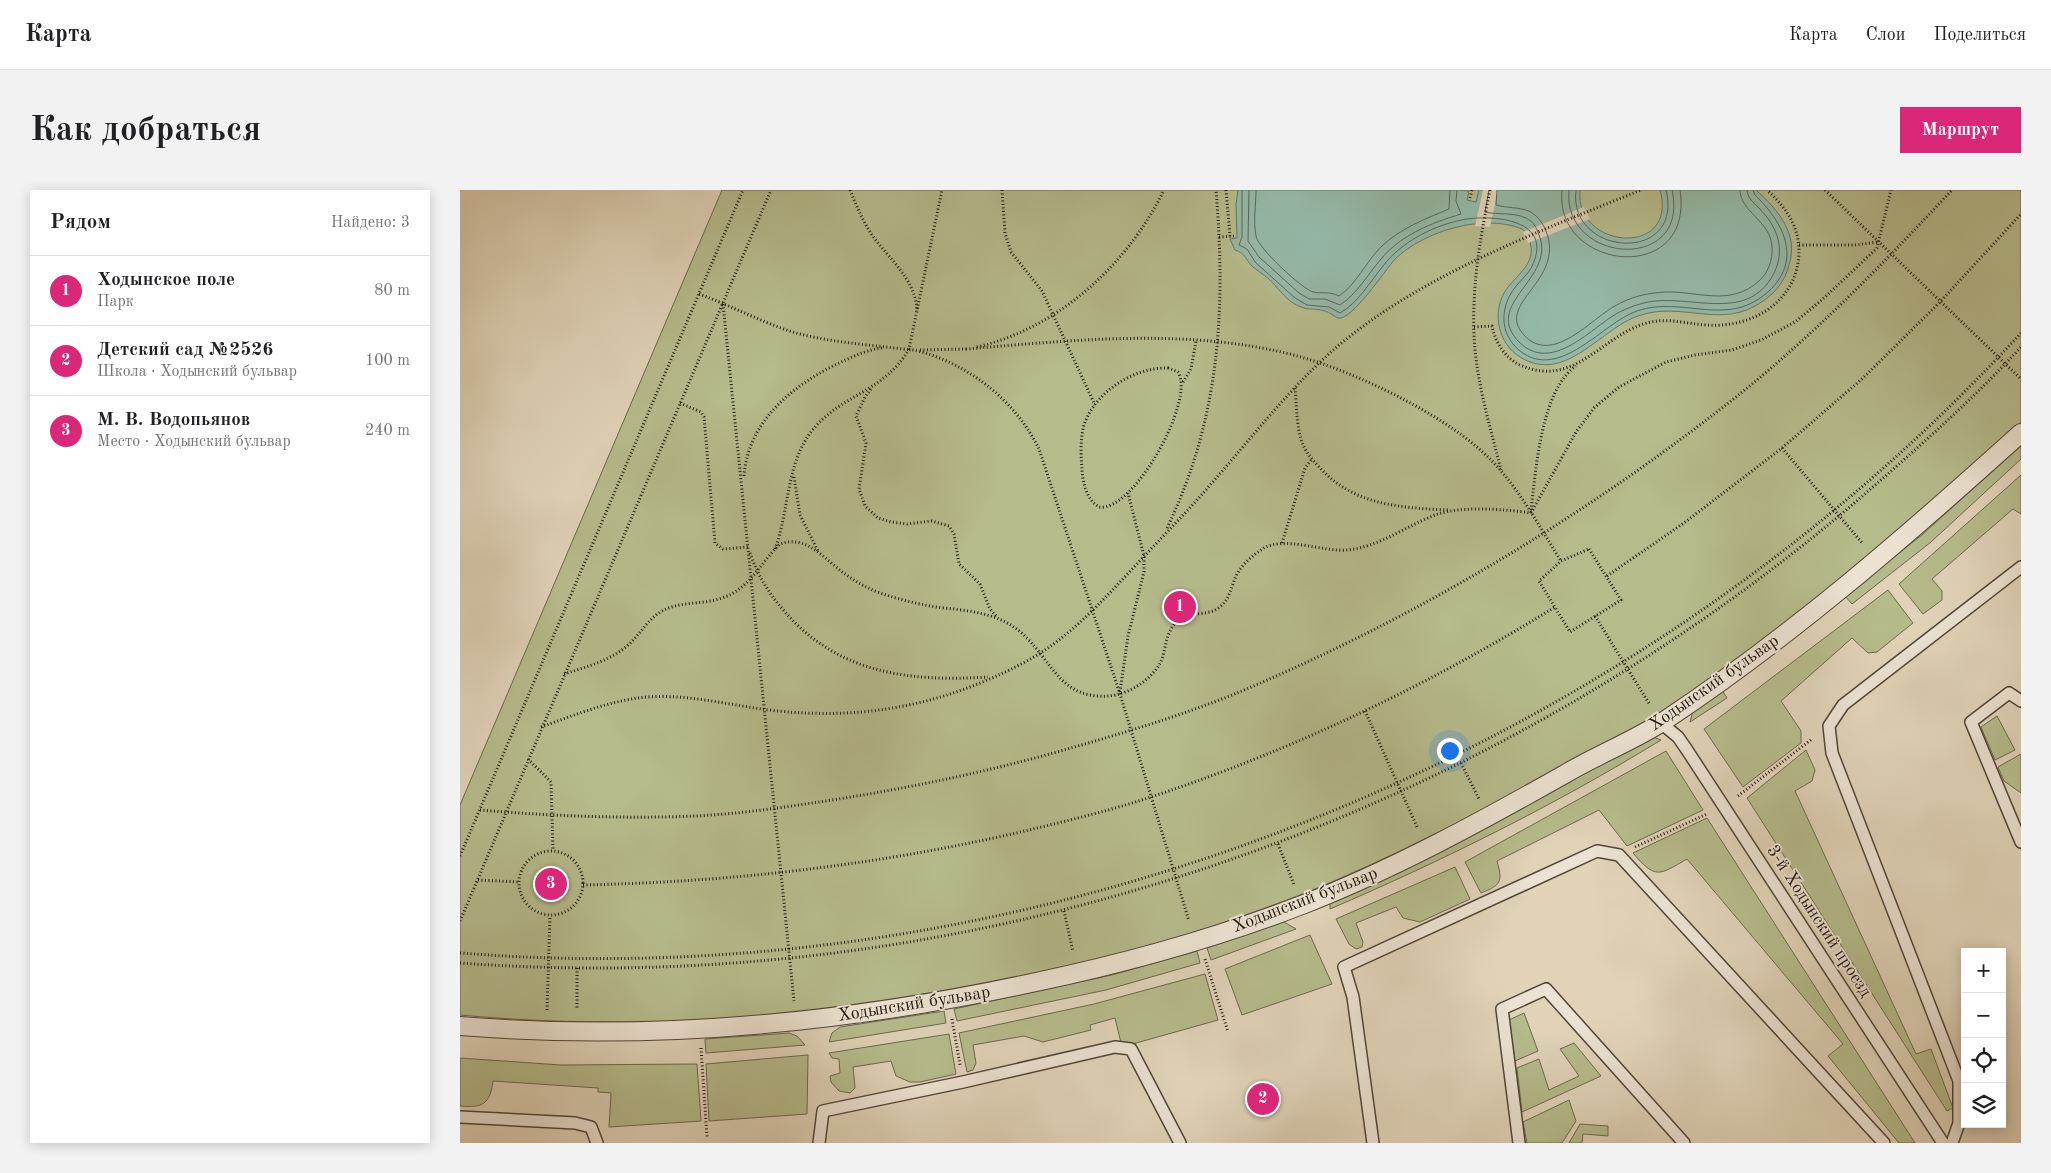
<!DOCTYPE html>
<html lang="ru">
<meta charset="utf-8">
<style>
:root{--surface:#fff;--page:#f2f2f2;--text:#202124;--muted:#757577;--line:#e0e0e0;--accent:#db2777}
body{margin:0;font-family:"Old Standard TT",serif;background:var(--page);color:var(--text)}
.controls{position:absolute;right:15px;bottom:15px;display:grid;overflow:hidden;border-radius:0px;box-shadow:0 2px 12px #0003}
.controls button{width:45px;height:45px;display:grid;place-items:center;padding:0;border:0;border-bottom:1px solid var(--line);background:var(--surface);color:var(--text);font:25px sans-serif}
.you{position:absolute;left:989px;top:560px;width:18px;height:18px;margin:-12px;border:4px solid #fff;border-radius:50%;background:#1a73e8;box-shadow:0 0 0 8px #1a73e833}
.badge{display:grid;place-items:center;width:32px;height:32px;border-radius:50%;background:var(--accent);color:#fff;font-size:16px;font-weight:700}
.pin{position:absolute;translate:-50% -50%;border:2px solid #fff;box-shadow:0 1px 5px #0006}
.list{margin:0;padding:0;list-style:none}
h2{display:flex;justify-content:space-between;align-items:center;height:65px;margin:0;padding:0 20px;font-size:21px}
h2 small{font-size:16px;font-weight:400;color:var(--muted)}
.list li{display:grid;grid-template-columns:32px 1fr auto;gap:15px;align-items:center;box-sizing:border-box;height:70px;padding:0 20px;border-top:1px solid var(--line)}
.list b{display:block;font-size:19px;white-space:nowrap}
.list p{margin:0;font-size:16px;white-space:nowrap;color:var(--muted)}
.list em{font-size:16px;font-style:normal;color:var(--muted)}
.icon{flex:none;width:28px;height:28px;fill:none;stroke:currentColor;stroke-width:2;stroke-linecap:round;stroke-linejoin:round}
.map{position:relative;flex:none;width:1561px;height:953px;overflow:hidden;border-radius:0px}
header{display:flex;align-items:center;gap:30px;box-sizing:border-box;height:70px;padding:0 25px;background:var(--surface);border-bottom:1px solid var(--line)}
header strong{font-size:24px}
nav{display:flex;gap:28px;margin-inline-start:auto;font-size:18px}
.intro{display:flex;align-items:center;justify-content:space-between;box-sizing:border-box;height:120px;padding:0 30px}
h1{margin:0;font-size:35px}
.button{padding:12px 22px;border-radius:0px;background:var(--accent);color:#fff;font-size:18px;font-weight:700}
main{display:flex;gap:30px;padding:0 30px}
aside{flex:1;background:var(--surface);border-radius:0px;box-shadow:0 2px 12px #0003}
.map>svg:first-child{display:block}
.green{fill:#b6bb8c;stroke:#6b694c}
.water{fill:#95b9a8;stroke:#66786a}
.pier{fill:#e0d3b8}
.lines{fill:none;stroke-linecap:round;stroke-linejoin:round}
.shore{stroke:#5a685a;stroke-width:1}
.service-casing{stroke:#504638;stroke-width:14}
.pedestrian-casing{stroke:#504638;stroke-width:20}
.path{stroke:#20170d;stroke-width:3;stroke-dasharray:1 2.5;stroke-linecap:butt}
.service{stroke:#ebe2d1;stroke-width:11}
.pedestrian{stroke:#ebe2d1;stroke-width:18}
.labels{text-anchor:middle;dominant-baseline:central;stroke-width:4;stroke-linejoin:round;paint-order:stroke}
.street-label{font-size:18px;fill:#20170d;stroke:#ebe2d1}
</style>
<header>
<strong>Карта</strong>
<nav><a>Карта</a><a>Слои</a><a>Поделиться</a></nav>
</header>
<div class="intro"><h1>Как добраться</h1><a class="button">Маршрут</a></div>
<main>
<aside>
<h2>Рядом<small>Найдено: 3</small></h2>
<ul class="list">
<li><span class="badge">1</span><div><b>Ходынское поле</b><p>Парк</p></div><em>80 m</em></li>
<li><span class="badge">2</span><div><b>Детский сад №2526</b><p>Школа · Ходынский бульвар</p></div><em>100 m</em></li>
<li><span class="badge">3</span><div><b>М. В. Водопьянов</b><p>Место · Ходынский бульвар</p></div><em>240 m</em></li>
</ul>
</aside>
<div class="map">
<svg width="1561" height="953" viewBox="0 0 1561 953">
<rect width="100%" height="100%" fill="#e0d3b8"/>
<filter id="stains"><feTurbulence type="fractalNoise" baseFrequency=".004" numOctaves="4"/><feColorMatrix values="0 0 0 0 .2 0 0 0 0 .09 0 0 0 0 .02 0 0 0 .5 -.17"/></filter>
<radialGradient id="worn" r=".72"><stop offset=".6" stop-color="#630" stop-opacity="0"/><stop offset="1" stop-color="#630" stop-opacity=".3"/></radialGradient>
<g class="green">
<path d="M262 0H1561V232C1516 273 1474 316 1429 357 1390 392 1340 424 1298 456 1270 477 1243 500 1214 519 1173 544 1127 565 1084 588 1007 628 931 668 850 701 589 804 279 851 0 825V615Z"/>
<polygon points="1561,255 1561,269 1471,352 1392,414 1385,406 1463,344"/>
<polygon points="1561,285 1561,324 1553,319 1472,389 1482,401 1482,410 1463,424 1439,394"/>
<polygon points="1428,400 1453,433 1417,462 1408,463 1392,448 1321,511 1341,541 1341,553 1283,597 1244,539"/>
<polygon points="1261,499 1267,508 1230,532 1233,521"/>
<polygon points="1537,526 1555,560 1535,570 1521,537"/>
<path d="M1193 547 1201 550C1095 615 984 670 870 719V713Z"/>
<polygon points="1346,560 1355,580 1352,591 1335,601 1456,864 1471,859 1493,918 1487,921 1287,608"/>
<path d="M1206 561 1243 620 1167 656 1139 620 1037 671C1043 692 1041 695 1021 703L1005 672Z"/>
<polygon points="1561,564 1561,603 1544,591 1538,577"/>
<path d="M1247 628 1455 953H1439L1368 866 1383 854 1227 669C1199 685 1196 690 1173 663Z"/>
<polygon points="995,677 1010,709 960,732 943,728 936,717 896,733 903,752 902,757 896,759 889,754 876,729"/>
<polygon points="824,732 836,739 751,770 747,758"/>
<polygon points="850,745 872,794 782,825 765,779"/>
<polygon points="737,761 740,773 646,800 497,831 494,819 652,785"/>
<polygon points="745,784 758,830 662,857 655,828 630,835 631,840 583,852 564,846 513,855 516,873 513,880 507,882 499,843 634,814"/>
<polygon points="484,821 486,833 369,852 372,843 380,837"/>
<polygon points="1064,823 1078,861 1055,871 1049,830"/>
<polygon points="329,843 337,846 345,855 246,863 245,849"/>
<polygon points="489,844 496,884 460,892 450,892 436,886 431,871 393,877 395,898 390,903 379,901 371,892 370,886 380,883 379,869 372,868 369,863"/>
<polygon points="1114,853 1141,886 1062,922 1057,878 1079,869 1089,900 1119,886 1100,859"/>
<polygon points="348,865 347,924 249,931 246,874"/>
<path d="M0 868 101 875 237 874 241 931 149 937 151 903 138 902V898L33 891C30 914 23 918 0 916Z"/>
<polygon points="1109,910 1116,931 1102,953 1067,953 1063,932"/>
<polygon points="1120,934 1148,936 1148,946 1123,944 1122,953 1109,953"/>
</g>
<path class="water" d="M778 0H999L1009 1 1007 10 1016 12 1019 0H1120C1114 60 1219 68 1200 0H1296C1318 20 1339 44 1329 75 1325 91 1316 102 1303 111 1262 141 1222 110 1178 126 1140 139 1105 195 1060 167 1039 154 1032 125 1044 103 1054 86 1077 75 1070 52 1068 47 1067 42 1062 39 1024 23 964 41 935 69 926 79 891 132 878 128 874 127 870 122 865 121 851 117 848 122 833 113 824 107 817 97 809 89 803 84 796 80 791 75 785 68 785 63 775 60L770 49 777 48 776 14Z"/>
<g class="pier">
<polygon points="1023,0 1038,0 1030,37 1015,36"/>
<polygon points="1124,17 1130,29 1068,53 1063,42"/>
</g>
<g class="lines">
<g class="shore">
<path d="M782 0V47L779 55 787 59 795 72 835 108 847 115 869 117 880 123C898 113 910 92 923 76 942 51 976 34 1007 29 1036 25 1092 30 1073 74 1070 82 1063 88 1057 95 1040 115 1038 143 1060 161 1100 192 1142 133 1177 121 1224 105 1268 140 1310 100 1343 68 1322 31 1295 5L1293 0"/>
<path d="M789 0 788 51 799 67 839 103 849 109H865L880 115C897 104 908 84 921 69 942 44 972 33 1001 24L996 11 997 0"/>
<path d="M796 0C796 15 793 31 796 46 797 57 842 99 853 102 862 104 869 101 879 106 897 94 906 71 922 56 941 38 965 29 989 19L990 0"/>
<path d="M1029 0 1025 22C1038 25 1053 22 1066 28 1074 32 1076 37 1079 45 1097 89 1020 114 1060 153 1088 179 1120 149 1143 133 1154 124 1166 118 1180 114 1224 100 1287 137 1314 83 1326 59 1317 36 1299 18 1293 12 1288 9 1287 0"/>
<path d="M1037 0 1036 15C1047 18 1058 17 1069 21 1078 26 1082 32 1086 41 1106 91 1034 113 1064 145 1092 176 1131 129 1155 116 1170 107 1187 103 1205 102 1239 101 1270 117 1299 91 1308 83 1313 70 1312 57 1311 31 1280 22 1280 0"/>
<path d="M1102 0C1093 81 1235 97 1220 0"/>
<path d="M1109 0C1101 74 1231 84 1212 0"/>
<path d="M1116 0C1107 67 1225 75 1206 0"/>
</g>
<g class="service-casing">
<g id="service">
<polyline points="1561,511 1549,503 1511,532 1561,652"/>
<polyline points="1201,533 1218,547 1227,560 1483,953"/>
<polyline points="0,927 115,933 131,937 137,953"/>
<polyline points="359,953 363,921 503,892 655,857 671,859 720,953"/>
<polyline points="913,953 893,807 884,777 1137,661 1159,665 1424,953"/>
<polyline points="1059,953 1042,819 1086,799 1224,953"/>
<polyline points="1492,953 1499,933 1499,891 1372,563 1369,536 1383,515 1561,377"/>
</g>
</g>
<g class="pedestrian-casing">
<path id="pedestrian" d="M0 836C194 852 387 833 576 792 666 773 756 748 842 715 934 679 1020 632 1105 584 1137 565 1173 551 1204 531 1332 446 1448 345 1561 243"/>
</g>
<g class="path">
<path d="M390 0C396 15 402 29 410 42 427 68 456 88 457 121"/>
<polyline points="542,0 545,43 551,62 582,101 635,215"/>
<polyline points="766,0 770,46"/>
<path d="M1030 0C1020 48 1012 95 1014 145 1016 191 1030 236 1041 280"/>
<polyline points="1365,0 1561,189"/>
<polyline points="1010,8 1012,0"/>
<polyline points="759,47 775,46"/>
<polyline points="1339,55 1395,55 1418,52"/>
<path d="M239 104C272 116 303 133 336 143 374 153 413 155 451 160"/>
<polyline points="263,114 334,811"/>
<path d="M1014 137 1032 136C1035 152 1045 168 1060 175 1116 200 1143 142 1191 132 1210 128 1227 134 1247 135 1288 138 1331 116 1338 73 1343 43 1329 20 1307 0"/>
<path d="M517 157C599 138 668 74 704 0"/>
<path d="M449 159C504 170 555 209 579 259L660 504 729 731"/>
<path d="M506 159C616 150 733 137 841 167 875 177 908 191 939 207 970 223 1005 244 1030 269 1059 298 1079 336 1101 371"/>
<polyline points="460,160 506,159"/>
<path d="M708 178 718 182C736 210 673 323 639 317 627 310 623 294 622 280 621 266 620 249 624 235 635 202 674 177 708 178Z"/>
<polyline points="723,192 731,179 736,151"/>
<path d="M835 198C837 216 836 238 843 255 848 266 858 276 867 285 901 316 944 318 989 320"/>
<polyline points="411,199 405,207 396,226 406,253 399,299 405,316 418,328 431,332 447,334 472,331 489,336 494,344 499,374 520,394 530,419 537,427"/>
<polyline points="220,213 241,222 244,227 255,353 263,359 288,357"/>
<polyline points="1322,258 1403,354"/>
<path d="M284 286C288 233 329 198 375 175 390 168 405 160 422 158"/>
<polyline points="334,287 340,325 358,361"/>
<path d="M1071 320C1076 280 1081 200 1116 176"/>
<polyline points="1071,323 1116,242 1134,218 1159,197 1206,172 1235,165 1272,160 1301,150 1335,132 1364,108 1417,58 1431,0"/>
<path d="M707 338C760 228 766 120 756 0"/>
<polyline points="822,353 845,278 852,269"/>
<path d="M315 359C329 322 326 275 351 242 380 204 424 203 449 159L482 0"/>
<polygon points="1129,359 1161,410 1110,442 1079,391 1101,371"/>
<path d="M290 363C298 386 309 404 325 422 379 484 450 492 528 487"/>
<polyline points="1147,386 1224,333 1322,258 1402,189 1480,112 1561,24"/>
<polyline points="1135,426 1190,515"/>
<path d="M104 484C126 477 149 471 167 456 180 445 187 430 202 421 220 411 242 415 262 408 290 399 300 373 320 354 347 344 365 370 385 384 396 392 407 398 420 403 438 409 457 414 476 417 509 421 541 422 566 447 593 474 602 509 648 506 669 505 697 487 703 466 706 454 707 443 715 433 728 419 746 428 760 417 770 409 771 397 776 386 782 374 793 365 804 358 825 346 862 362 887 360 920 357 947 335 978 324 1002 316 1045 319 1071 323"/>
<polyline points="660,502 668,446 684,382 684,366 668,303"/>
<polyline points="905,521 958,639"/>
<path d="M81 537C115 525 151 510 187 507 228 504 269 515 309 520 401 531 482 516 565 472 610 448 642 411 676 375 701 348 727 322 751 294 786 254 820 211 858 174 944 91 1073 44 1181 0"/>
<polyline points="68,569 91,592 93,661"/>
<polyline points="1001,573 1019,609"/>
<polyline points="1278,606 1352,549"/>
<path d="M20 620C91 626 164 629 236 626 277 624 319 618 359 612 445 599 528 582 611 558 667 542 723 525 777 503 956 428 1124 327 1276 207 1354 145 1424 73 1492 0"/>
<polyline points="818,654 834,695"/>
<polyline points="1175,657 1247,624"/>
<circle cx="91" cy="693" r="32"/>
<polyline points="0,666 283,0"/>
<polyline points="18,690 59,692"/>
<path d="M123 695C269 692 409 676 552 644 598 633 646 622 691 607 833 560 969 495 1095 417"/>
<polyline points="604,721 613,762"/>
<polyline points="0,731 311,0"/>
<path d="M0 763C577 809 1170 569 1561 143"/>
<polyline points="745,769 768,842"/>
<path d="M0 773C516 811 1035 631 1422 289 1470 247 1518 204 1561 157"/>
<polyline points="117,778 117,820"/>
<polyline points="87,820 90,726"/>
<polyline points="492,829 500,875"/>
<polyline points="241,858 247,947"/>
</g>
<use href="#service" class="service"/>
<use href="#pedestrian" class="pedestrian"/>
</g>
<g class="labels">
<g class="street-label">
<text transform="translate(1254 493) rotate(-35)">Ходынский бульвар</text>
<text transform="translate(845 710) rotate(-21)">Ходынский бульвар</text>
<text transform="translate(1359 731) rotate(57)">3-й Ходынский проезд</text>
<text transform="translate(454 814) rotate(-9)">Ходынский бульвар</text>
</g>
</g>
<rect width="100%" height="100%" filter="url(#stains)"/>
<rect width="100%" height="100%" fill="url(#worn)"/>
</svg>
<div class="controls">
<button>+</button>
<button>−</button>
<button><svg class="icon" aria-label="locate" viewBox="0 0 24 24"><circle cx="12" cy="12" r="6"/><path d="M12 2v4M12 18v4M2 12h4M18 12h4"/></svg></button>
<button><svg class="icon" aria-label="layers" viewBox="0 0 24 24"><path d="M12 4l9 5-9 5-9-5zM3 14l9 5 9-5"/></svg></button>
</div>
<div class="you"></div>
<div class="pin badge" style="left:720px;top:417px">1</div>
<div class="pin badge" style="left:803px;top:909px">2</div>
<div class="pin badge" style="left:91px;top:694px">3</div>
</div>
</main>
